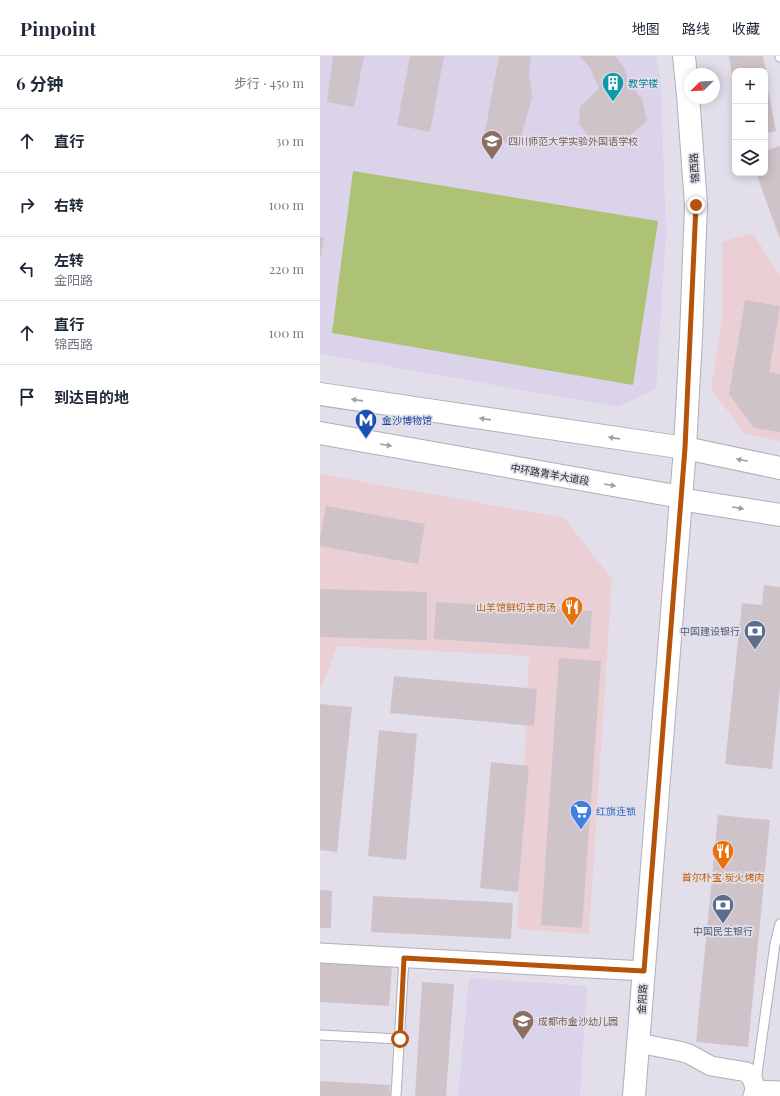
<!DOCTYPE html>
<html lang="zh">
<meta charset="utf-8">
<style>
:root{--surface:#fff;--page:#f6f6f7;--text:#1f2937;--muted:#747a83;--line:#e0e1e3}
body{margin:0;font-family:"Playfair Display","Noto Sans SC",serif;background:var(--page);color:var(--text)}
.controls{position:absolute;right:12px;top:12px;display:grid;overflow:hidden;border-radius:8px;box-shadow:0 2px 10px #0003}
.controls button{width:36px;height:36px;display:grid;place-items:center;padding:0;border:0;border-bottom:1px solid var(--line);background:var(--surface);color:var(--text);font:20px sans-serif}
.compass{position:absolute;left:364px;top:12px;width:36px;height:36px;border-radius:50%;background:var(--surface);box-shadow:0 2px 10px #0003;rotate:246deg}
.stop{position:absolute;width:12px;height:12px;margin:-9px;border:3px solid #b45309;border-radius:50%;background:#fff}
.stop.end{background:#b45309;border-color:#fff;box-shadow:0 1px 4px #0008}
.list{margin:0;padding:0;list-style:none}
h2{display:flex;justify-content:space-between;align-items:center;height:52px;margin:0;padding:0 16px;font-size:17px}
h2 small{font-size:13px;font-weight:400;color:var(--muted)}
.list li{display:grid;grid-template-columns:26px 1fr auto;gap:12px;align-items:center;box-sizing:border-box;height:64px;padding:0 16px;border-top:1px solid var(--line)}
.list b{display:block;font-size:15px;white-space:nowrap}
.list p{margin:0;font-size:13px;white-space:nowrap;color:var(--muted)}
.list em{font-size:13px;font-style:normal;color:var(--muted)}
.icon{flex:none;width:22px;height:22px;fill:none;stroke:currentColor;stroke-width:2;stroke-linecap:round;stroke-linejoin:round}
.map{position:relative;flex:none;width:460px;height:1040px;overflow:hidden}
header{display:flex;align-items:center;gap:24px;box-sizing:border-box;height:56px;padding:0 20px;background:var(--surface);border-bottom:1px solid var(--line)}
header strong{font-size:19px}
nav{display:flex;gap:22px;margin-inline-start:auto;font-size:14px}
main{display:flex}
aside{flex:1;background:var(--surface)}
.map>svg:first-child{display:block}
.commercial{fill:#ead0d5}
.education{fill:#dad3e9}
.green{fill:#adc275}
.building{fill:#cfc3ca}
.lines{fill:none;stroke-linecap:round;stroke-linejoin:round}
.lane-casing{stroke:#b0aeba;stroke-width:11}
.street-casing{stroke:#b0aeba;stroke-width:21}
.secondary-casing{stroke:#b0aeba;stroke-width:24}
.primary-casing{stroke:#b0aeba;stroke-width:24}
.lane{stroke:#fff;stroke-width:9}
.street{stroke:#fff;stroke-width:19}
.secondary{stroke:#fff;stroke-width:22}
.primary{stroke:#fff;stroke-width:22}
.oneway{fill:#a09fa1}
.route{stroke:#b45309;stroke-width:5}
.labels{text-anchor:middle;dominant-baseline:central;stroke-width:3.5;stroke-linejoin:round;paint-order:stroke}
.culture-label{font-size:10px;fill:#0d838f;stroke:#e2dfeb;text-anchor:start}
.education-label{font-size:10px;fill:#785e54;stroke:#e2dfeb;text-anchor:start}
.street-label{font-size:10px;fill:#2b2a2e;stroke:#e2dfeb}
.transit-label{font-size:10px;fill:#164399;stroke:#e2dfeb;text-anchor:start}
.food-label{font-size:10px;fill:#c56008;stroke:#e2dfeb;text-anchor:end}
.service-label{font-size:10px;fill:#4e5e75;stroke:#e2dfeb;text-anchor:end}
.shop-label{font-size:10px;fill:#366cbe;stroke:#e2dfeb;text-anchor:start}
</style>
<header>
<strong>Pinpoint</strong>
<nav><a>地图</a><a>路线</a><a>收藏</a></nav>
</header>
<main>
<aside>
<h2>6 分钟<small>步行 · 450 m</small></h2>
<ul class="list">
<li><svg class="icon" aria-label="ahead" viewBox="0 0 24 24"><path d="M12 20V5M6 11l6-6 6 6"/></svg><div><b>直行</b></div><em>30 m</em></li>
<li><svg class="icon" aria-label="right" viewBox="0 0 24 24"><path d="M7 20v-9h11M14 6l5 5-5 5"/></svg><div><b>右转</b></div><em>100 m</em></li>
<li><svg class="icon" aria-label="left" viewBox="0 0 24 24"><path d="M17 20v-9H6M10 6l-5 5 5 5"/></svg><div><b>左转</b><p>金阳路</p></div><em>220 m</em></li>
<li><svg class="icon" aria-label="ahead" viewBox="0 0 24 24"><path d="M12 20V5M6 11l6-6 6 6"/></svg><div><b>直行</b><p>锦西路</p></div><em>100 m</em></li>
<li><svg class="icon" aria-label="arrive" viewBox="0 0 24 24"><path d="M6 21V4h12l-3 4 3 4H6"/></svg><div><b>到达目的地</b></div></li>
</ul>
</aside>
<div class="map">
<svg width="460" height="1040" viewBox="0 0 460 1040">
<rect width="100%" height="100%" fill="#e2dfeb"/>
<g class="commercial">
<polygon points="433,177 460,220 460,385 425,378 391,333 402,263 402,186"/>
<polygon points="0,418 244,462 292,523 269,878 197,873 209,600 17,590 2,631 0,631"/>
</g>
<g class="education">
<polygon points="0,0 336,0 341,33 346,176 336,333 298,351 0,298"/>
<polygon points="149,922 267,930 260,1040 138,1040"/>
</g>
<polygon class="green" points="33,115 338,165 313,329 12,277"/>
<g class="building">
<polygon points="13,0 44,0 34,51 7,46"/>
<polygon points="90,0 124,0 110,76 77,69"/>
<polygon points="179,0 211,0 209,18 212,41 199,90 164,81"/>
<polygon points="260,0 295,0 304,11 308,26 322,43 327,65 304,84 277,90 259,68 260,51 279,32 269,10 262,3"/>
<polygon points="409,0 443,0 446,15 415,15 414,32"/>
<polygon points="445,17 456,75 445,77"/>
<polygon points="460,90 460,183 436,117 445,117 445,95"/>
<polygon points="0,181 4,182 1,201 0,201"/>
<polygon points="425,244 460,250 449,316 460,318 460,376 434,372 409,338"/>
<polygon points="6,450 105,468 98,508 0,490 0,482"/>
<polygon points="444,529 460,531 460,632 452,713 405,708 422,547 442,549"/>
<polygon points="0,533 107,536 107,584 0,581"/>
<polygon points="116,546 272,555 269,593 114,583"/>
<polygon points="239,602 281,605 262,872 221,869"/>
<polygon points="74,620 217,633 214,670 70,657"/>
<polygon points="0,648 32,651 17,796 0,794"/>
<polygon points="59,674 97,678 86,804 48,800"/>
<polygon points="171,706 209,710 198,836 160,832"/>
<polygon points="398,759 450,764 428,991 376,986"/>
<polygon points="0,834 12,835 11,872 0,872"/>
<polygon points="53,840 193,847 191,883 51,876"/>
<polygon points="0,905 72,910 69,950 0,946"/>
<polygon points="102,926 134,928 126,1040 95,1040"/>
<polygon points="0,1025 70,1029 70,1040 0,1040"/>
</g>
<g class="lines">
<g class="lane-casing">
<g id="lane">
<polyline points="460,0 460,1"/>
<polyline points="0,979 80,983"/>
<polyline points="436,1025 455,888 460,868"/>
<polyline points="76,1040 84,902"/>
</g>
</g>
<g class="street-casing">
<g id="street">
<polyline points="0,897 324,915"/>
<polyline points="318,987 359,995 369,998 391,1010 427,1016 433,1024 435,1034"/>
<polyline points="433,1040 435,1034 460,1035"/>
</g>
</g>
<g class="secondary-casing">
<polyline id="secondary" points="314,1040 365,392 371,281 376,149 368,39 364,0"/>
</g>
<g class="primary-casing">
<g id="primary">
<polyline points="0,338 365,392 460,412"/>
<polyline points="0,377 361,441 366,444 460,459"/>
</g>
</g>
<use href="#lane" class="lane"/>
<use href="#street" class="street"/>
<use href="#secondary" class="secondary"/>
<use href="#primary" class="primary"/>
</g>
<defs><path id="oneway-solid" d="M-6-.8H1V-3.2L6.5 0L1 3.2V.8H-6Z"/></defs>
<g class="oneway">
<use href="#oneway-solid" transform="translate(37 344) rotate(-172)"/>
<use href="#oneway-solid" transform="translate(165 363) rotate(-172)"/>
<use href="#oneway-solid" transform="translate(294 382) rotate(-172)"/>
<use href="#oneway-solid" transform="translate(66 389) rotate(10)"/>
<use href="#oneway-solid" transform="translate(422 404) rotate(-168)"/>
<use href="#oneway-solid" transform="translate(290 429) rotate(10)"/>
<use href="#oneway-solid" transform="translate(418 452) rotate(9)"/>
</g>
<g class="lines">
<polyline class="route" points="80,983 84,902 324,915 365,392 376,149"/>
</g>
<defs>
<g id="building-pin" transform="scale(1.15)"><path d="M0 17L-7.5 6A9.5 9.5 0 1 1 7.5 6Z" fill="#0f9aa8" stroke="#e2dfeb"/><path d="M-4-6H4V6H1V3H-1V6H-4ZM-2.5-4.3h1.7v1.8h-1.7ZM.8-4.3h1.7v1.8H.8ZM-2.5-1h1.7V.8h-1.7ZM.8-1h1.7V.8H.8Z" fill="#fff"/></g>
<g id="school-pin" transform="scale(1.15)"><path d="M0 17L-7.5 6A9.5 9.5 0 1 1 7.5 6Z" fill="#8d6e63" stroke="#e2dfeb"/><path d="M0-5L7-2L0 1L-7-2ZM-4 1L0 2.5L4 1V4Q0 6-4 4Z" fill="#fff"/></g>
<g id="metro-pin" transform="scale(1.15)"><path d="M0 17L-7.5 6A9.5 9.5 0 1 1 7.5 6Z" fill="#1a4fb4" stroke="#e2dfeb"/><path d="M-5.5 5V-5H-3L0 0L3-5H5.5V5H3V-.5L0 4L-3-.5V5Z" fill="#fff"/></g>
<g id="restaurant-pin" transform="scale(1.15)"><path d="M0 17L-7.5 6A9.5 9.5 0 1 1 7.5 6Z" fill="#e8710a" stroke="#e2dfeb"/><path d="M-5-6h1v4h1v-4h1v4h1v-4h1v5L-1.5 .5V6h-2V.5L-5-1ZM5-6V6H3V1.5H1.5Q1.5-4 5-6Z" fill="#fff"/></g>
<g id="bank-pin" transform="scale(1.15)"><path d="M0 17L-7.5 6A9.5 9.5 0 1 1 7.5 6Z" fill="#5c6f8a" stroke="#e2dfeb"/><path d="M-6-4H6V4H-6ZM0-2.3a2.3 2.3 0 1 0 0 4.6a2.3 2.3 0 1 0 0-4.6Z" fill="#fff"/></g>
<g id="supermarket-pin" transform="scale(1.15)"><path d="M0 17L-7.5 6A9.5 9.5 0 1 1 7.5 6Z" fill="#3f7fe0" stroke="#e2dfeb"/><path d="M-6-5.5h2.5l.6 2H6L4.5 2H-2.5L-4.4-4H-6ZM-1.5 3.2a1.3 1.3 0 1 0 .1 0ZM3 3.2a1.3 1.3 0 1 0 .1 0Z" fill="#fff"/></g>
</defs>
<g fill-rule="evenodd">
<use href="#building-pin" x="293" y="27"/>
<use href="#school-pin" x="172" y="85"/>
<use href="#metro-pin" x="46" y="364"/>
<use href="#restaurant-pin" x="252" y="551"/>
<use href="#bank-pin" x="435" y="575"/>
<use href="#supermarket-pin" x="261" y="755"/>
<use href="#restaurant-pin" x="403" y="795"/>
<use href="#bank-pin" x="403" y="849"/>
<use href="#school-pin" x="203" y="965"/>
</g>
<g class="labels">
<g class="culture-label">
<text x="308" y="27">教学楼</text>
</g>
<g class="education-label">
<text x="188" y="85">四川师范大学实验外国语学校</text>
<text x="218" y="965">成都市金沙幼儿园</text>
</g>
<g class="street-label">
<text transform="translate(374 112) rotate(-94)">锦西路</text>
<text transform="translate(230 418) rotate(10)">中环路青羊大道段</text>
<text transform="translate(322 943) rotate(-86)">金阳路</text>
</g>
<g class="transit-label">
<text x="62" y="364">金沙博物馆</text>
</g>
<g class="food-label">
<text x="236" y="551">山羊馆鲜切羊肉汤</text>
<text x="403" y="821" text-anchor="middle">首尔朴宝·炭火烤肉</text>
</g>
<g class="service-label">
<text x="420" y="575">中国建设银行</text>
<text x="403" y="875" text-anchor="middle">中国民生银行</text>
</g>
<g class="shop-label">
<text x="276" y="755">红旗连锁</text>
</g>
</g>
</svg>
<div class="controls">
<button>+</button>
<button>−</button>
<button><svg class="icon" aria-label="layers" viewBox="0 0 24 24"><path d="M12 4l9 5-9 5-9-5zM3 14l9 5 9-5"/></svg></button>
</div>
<svg class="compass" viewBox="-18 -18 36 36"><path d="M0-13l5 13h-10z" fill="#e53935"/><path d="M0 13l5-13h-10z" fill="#747a83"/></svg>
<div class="stop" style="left:80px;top:983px"></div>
<div class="stop end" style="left:376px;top:149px"></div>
</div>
</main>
